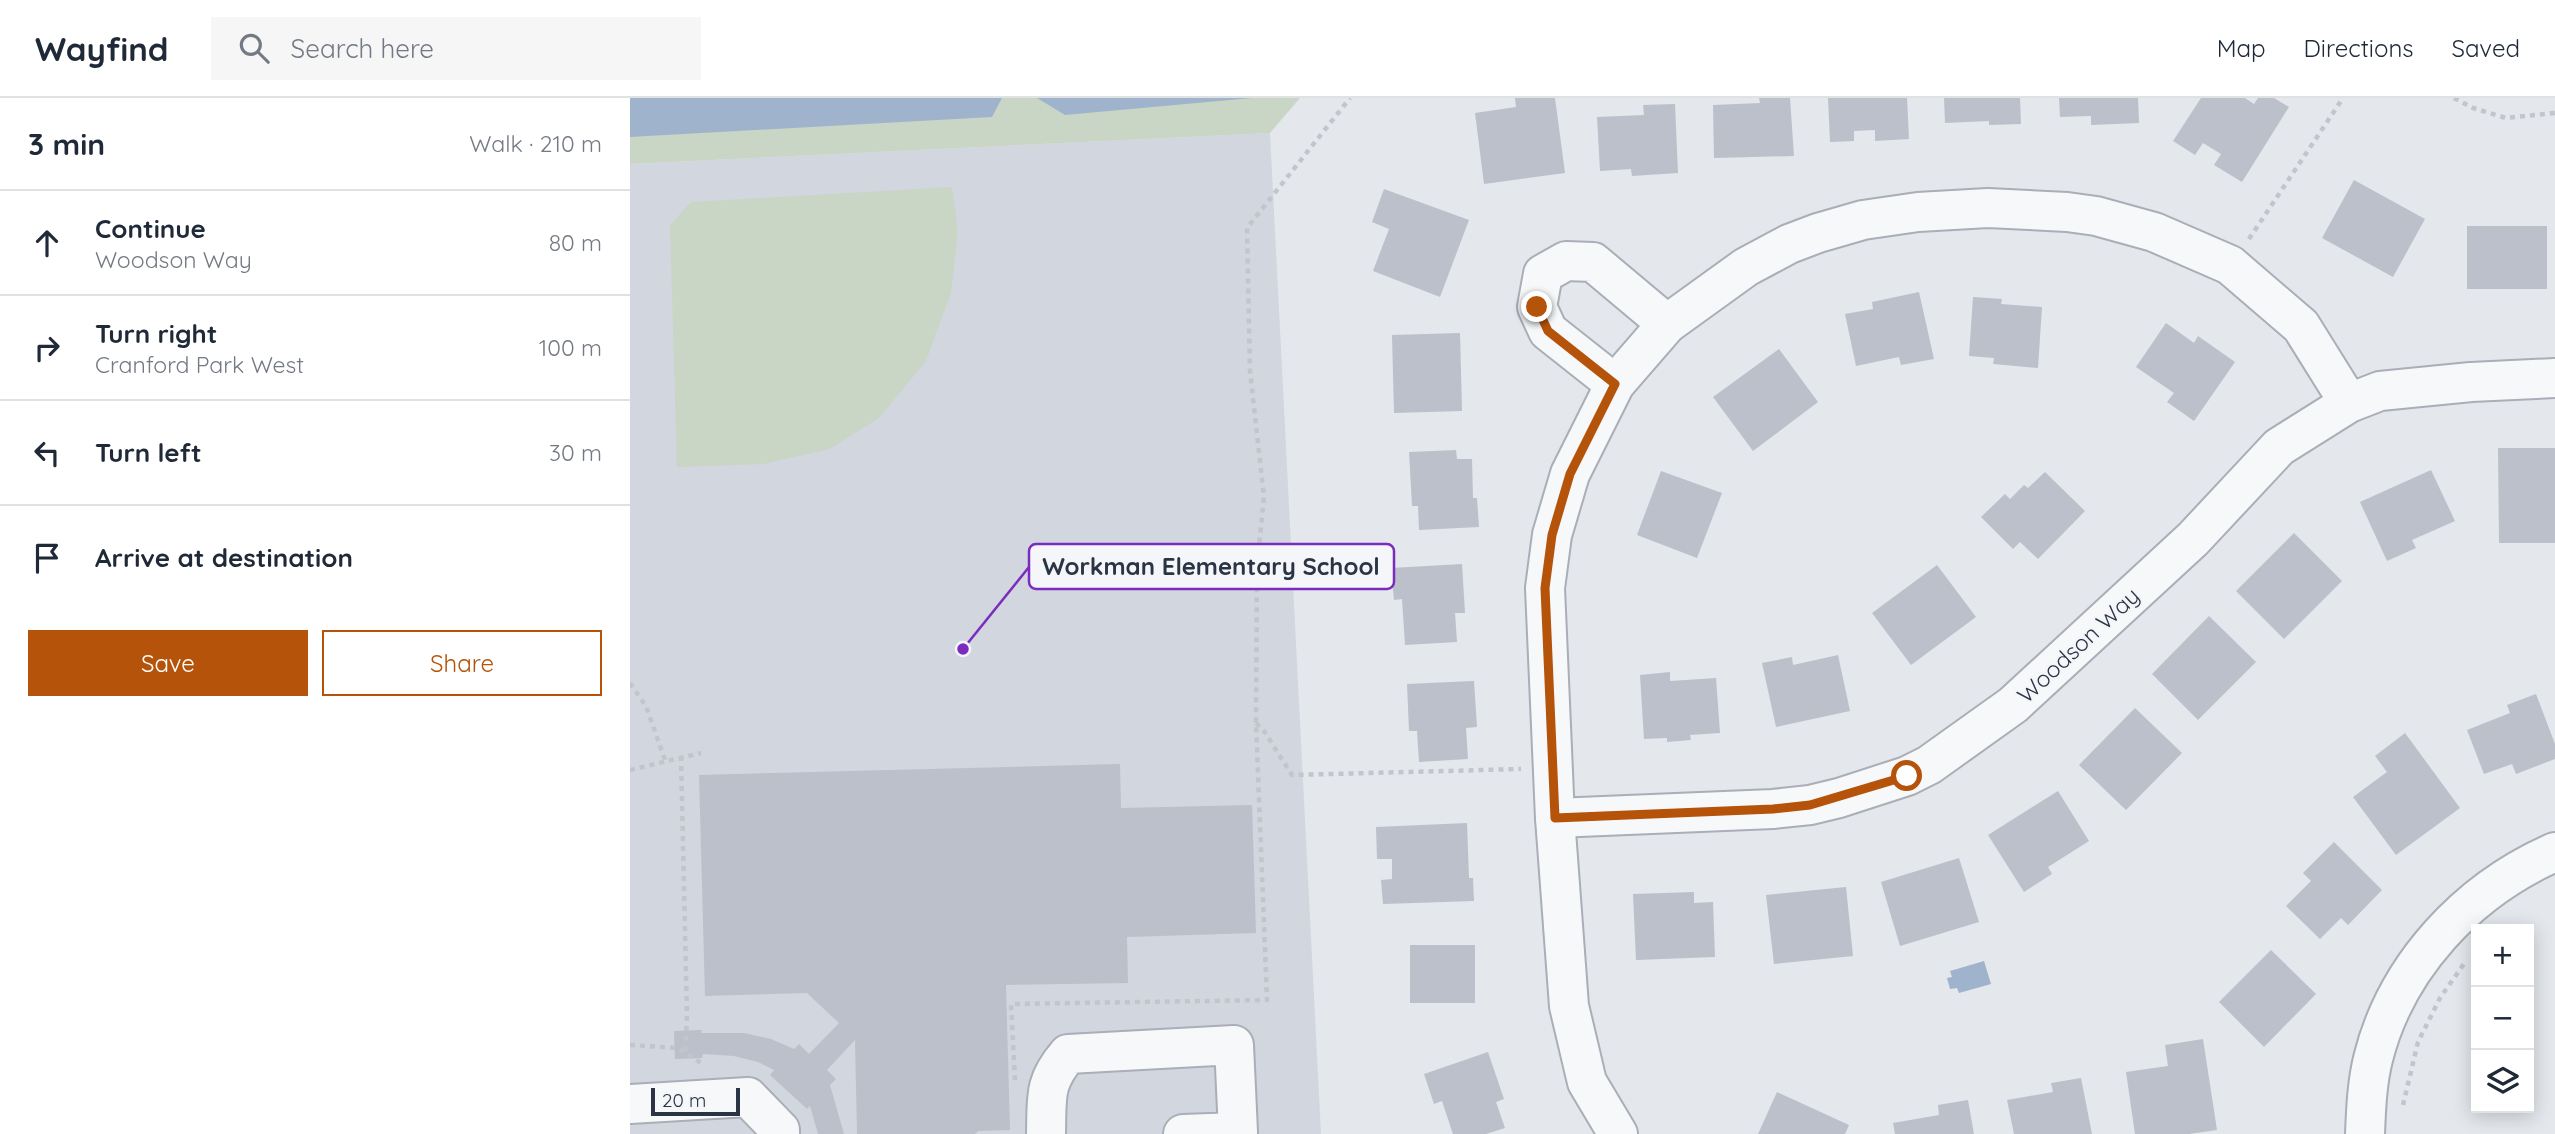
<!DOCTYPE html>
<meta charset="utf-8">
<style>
:root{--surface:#fff;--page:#f6f6f7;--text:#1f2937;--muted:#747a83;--line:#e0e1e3;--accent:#b45309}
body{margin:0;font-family:Quicksand,sans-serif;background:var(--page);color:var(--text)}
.controls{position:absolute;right:21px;bottom:21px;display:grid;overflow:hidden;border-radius:0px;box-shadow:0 4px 18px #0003}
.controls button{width:63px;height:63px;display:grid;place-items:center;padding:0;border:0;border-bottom:2px solid var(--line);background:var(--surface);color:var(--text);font:35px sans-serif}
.scale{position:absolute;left:21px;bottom:18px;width:89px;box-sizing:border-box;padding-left:7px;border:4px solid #2b3445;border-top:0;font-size:19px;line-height:24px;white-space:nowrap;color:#2b3445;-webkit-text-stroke:5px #f4f6f9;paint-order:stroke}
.stop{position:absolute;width:21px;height:21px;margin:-16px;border:5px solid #b45309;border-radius:50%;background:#fff}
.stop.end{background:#b45309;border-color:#fff;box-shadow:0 2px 7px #0008}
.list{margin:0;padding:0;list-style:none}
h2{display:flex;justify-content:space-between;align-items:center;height:91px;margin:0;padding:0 28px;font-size:30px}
h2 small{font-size:23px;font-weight:400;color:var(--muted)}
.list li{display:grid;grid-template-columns:46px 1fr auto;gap:21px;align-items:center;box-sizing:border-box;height:105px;padding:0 28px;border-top:2px solid var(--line)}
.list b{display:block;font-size:26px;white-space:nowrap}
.list p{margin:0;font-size:23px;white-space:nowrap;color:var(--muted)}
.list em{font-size:23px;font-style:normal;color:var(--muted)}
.actions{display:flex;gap:14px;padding:21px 28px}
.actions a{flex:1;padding:16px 0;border:2px solid var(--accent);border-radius:0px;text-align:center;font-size:24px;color:var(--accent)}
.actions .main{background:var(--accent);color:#fff}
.icon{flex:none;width:38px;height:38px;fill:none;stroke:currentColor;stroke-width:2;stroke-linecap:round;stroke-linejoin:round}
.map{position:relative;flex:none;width:1925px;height:1036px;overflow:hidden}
header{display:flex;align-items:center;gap:42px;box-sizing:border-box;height:98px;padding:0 35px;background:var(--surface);border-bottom:2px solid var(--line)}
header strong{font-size:33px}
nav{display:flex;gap:38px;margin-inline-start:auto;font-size:24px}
.search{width:490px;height:63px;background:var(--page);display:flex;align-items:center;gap:18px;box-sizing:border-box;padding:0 24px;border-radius:0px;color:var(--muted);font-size:26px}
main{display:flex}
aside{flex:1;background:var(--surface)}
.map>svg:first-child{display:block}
.built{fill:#d2d6de}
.green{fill:#c9d6c5}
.water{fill:#9fb4cc}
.building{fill:#bbc0ca}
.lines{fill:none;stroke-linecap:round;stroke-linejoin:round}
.minor-casing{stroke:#a9aeb7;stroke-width:42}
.path{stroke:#c2c5cb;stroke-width:4.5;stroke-dasharray:5 5;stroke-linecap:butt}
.minor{stroke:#f7f8fa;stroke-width:38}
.route{stroke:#b45309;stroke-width:9}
.labels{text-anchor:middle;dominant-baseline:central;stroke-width:5;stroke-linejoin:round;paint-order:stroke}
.street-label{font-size:23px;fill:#2b3445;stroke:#f4f6f9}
.leader{fill:none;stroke:#7b2cbf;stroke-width:2.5}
.callout-dot{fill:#7b2cbf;stroke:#f4f6f9;stroke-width:2.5}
.callout{fill:#f4f6f9;stroke:#7b2cbf;stroke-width:2.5}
.callout-label{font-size:24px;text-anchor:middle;font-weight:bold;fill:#2b3445}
</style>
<header>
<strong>Wayfind</strong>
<div class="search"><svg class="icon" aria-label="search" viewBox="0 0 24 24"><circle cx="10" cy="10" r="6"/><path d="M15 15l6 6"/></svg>Search here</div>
<nav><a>Map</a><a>Directions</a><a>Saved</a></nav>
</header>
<main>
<aside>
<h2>3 min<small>Walk · 210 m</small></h2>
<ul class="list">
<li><svg class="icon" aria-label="ahead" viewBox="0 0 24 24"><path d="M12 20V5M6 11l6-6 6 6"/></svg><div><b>Continue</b><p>Woodson Way</p></div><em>80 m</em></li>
<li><svg class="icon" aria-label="right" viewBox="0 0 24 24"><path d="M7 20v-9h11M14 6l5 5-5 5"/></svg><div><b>Turn right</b><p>Cranford Park West</p></div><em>100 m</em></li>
<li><svg class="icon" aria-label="left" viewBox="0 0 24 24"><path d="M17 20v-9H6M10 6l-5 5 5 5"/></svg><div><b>Turn left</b></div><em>30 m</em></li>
<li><svg class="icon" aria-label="arrive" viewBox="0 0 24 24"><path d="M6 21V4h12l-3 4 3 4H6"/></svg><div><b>Arrive at destination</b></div></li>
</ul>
<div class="actions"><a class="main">Save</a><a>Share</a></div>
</aside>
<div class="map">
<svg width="1925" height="1036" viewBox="0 0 1925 1036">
<rect width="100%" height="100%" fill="#e4e7ec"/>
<polygon class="built" points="640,35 691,1036 0,1036 0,66"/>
<g class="green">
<polygon points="0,0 670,0 640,35 0,66"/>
<polygon points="322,89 328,134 321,195 296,263 249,320 200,351 133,366 47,369 40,127 61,104"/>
</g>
<g class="water">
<polygon points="0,0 372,0 362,19 0,39"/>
<polygon points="407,0 622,0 435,17"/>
<polygon points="1354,863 1361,886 1329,895 1327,890 1320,891 1317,880 1322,879 1320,873"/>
</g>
<g class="building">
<polygon points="885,0 925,0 935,75 854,86 845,15 886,9"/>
<polygon points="1129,0 1160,0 1164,58 1084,60 1083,7 1130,5"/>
<polygon points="1198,0 1277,0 1279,41 1245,43 1245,32 1224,33 1224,43 1200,44"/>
<polygon points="1314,0 1390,0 1391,26 1359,27 1359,23 1315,25"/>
<polygon points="1429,0 1508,0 1509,25 1461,27 1461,18 1430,19"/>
<polygon points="1571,0 1615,0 1624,6 1628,0 1644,0 1659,9 1612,84 1584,67 1591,56 1573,45 1565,57 1543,43"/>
<polygon points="1045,6 1048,75 1002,78 1001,71 970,73 967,19 1014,17 1013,7"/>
<polygon points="1724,82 1795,121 1763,179 1692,140"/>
<polygon points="754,91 839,122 810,199 743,173 759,131 742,124"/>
<rect x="1837" y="128" width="80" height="63"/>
<polygon points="1289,194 1304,261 1271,267 1269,259 1226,268 1215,216 1243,211 1242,204"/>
<polygon points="1343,199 1372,201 1371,206 1412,209 1408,270 1363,266 1364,260 1339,258"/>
<polygon points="1536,225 1564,245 1568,238 1605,264 1564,323 1537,304 1544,295 1506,269"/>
<polygon points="830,235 832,313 764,315 762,237"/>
<polygon points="1149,251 1188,304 1123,353 1083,299"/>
<polygon points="1868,350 1925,350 1925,445 1869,445"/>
<polygon points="826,352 827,361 842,361 843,400 847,400 849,429 789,432 788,408 782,408 779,354"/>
<polygon points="1801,372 1825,423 1782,442 1786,450 1757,463 1730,404"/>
<polygon points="1031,373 1092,395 1067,460 1007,437"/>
<polygon points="1415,374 1455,413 1408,461 1390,444 1383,451 1351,419 1375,396 1380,401 1394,387 1398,390"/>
<polygon points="1664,435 1712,483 1654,541 1606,493"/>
<polygon points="832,466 835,515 825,515 827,544 775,547 772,501 764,502 761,470"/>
<polygon points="1307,467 1346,519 1281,567 1242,515"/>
<polygon points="1579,518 1626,564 1568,622 1522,576"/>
<polygon points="1208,557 1220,613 1146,629 1132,565 1162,559 1163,567"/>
<polygon points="1040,574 1040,583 1086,580 1090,635 1060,637 1061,642 1037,644 1037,640 1014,641 1010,577"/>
<polygon points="844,583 847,629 836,630 838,661 789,664 787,633 779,633 777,586"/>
<polygon points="1906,596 1925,646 1925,661 1886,676 1882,666 1854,676 1837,632 1880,615 1877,607"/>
<polygon points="1505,610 1552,655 1496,712 1449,667"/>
<polygon points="1775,635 1830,710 1766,757 1723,699 1757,674 1745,658"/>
<polygon points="490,666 491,710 622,707 626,835 497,839 498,885 376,887 380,1032 348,1033 345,1036 227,1036 225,942 197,972 206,981 200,987 214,1036 188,1036 180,1008 177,1011 140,977 144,972 128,964 104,958 73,956 72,960 45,961 44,933 72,932 71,935 114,935 141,941 164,951 169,946 179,956 209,925 177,895 75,898 69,677"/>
<polygon points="1428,693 1459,743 1418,769 1422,776 1394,794 1358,737"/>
<polygon points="837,725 839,780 843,780 844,803 753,806 751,782 762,781 762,761 747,761 746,729"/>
<polygon points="1704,744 1752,792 1718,827 1711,820 1690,841 1656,808 1681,783 1673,775"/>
<polygon points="1329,760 1349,824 1270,848 1251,784"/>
<polygon points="1216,789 1223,858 1144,866 1136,797"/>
<polygon points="1064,794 1064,805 1083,804 1085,859 1006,862 1003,796"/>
<rect x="780" y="847" width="65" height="58"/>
<polygon points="1641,852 1686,896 1634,949 1589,904"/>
<polygon points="1573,941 1587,1032 1559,1036 1505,1036 1496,974 1538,968 1535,947"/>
<polygon points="858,954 874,1001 866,1004 875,1030 856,1036 823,1036 812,1003 804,1006 794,976"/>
<polygon points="1451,980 1462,1036 1384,1036 1377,1002 1423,994 1421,985"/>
<polygon points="1147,994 1219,1027 1215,1036 1128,1036"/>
<polygon points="1338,1002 1344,1036 1265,1036 1263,1025 1309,1017 1308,1007"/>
</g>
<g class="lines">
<g class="minor-casing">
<g id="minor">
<polyline points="985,286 918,233 907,209 913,176 936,163 963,164 1037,226"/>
<polyline points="925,720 1143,711 1180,707 1209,700 1277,678 1299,667 1383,607 1563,441 1649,349 1719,305 1750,293 1841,284 1925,280"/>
<polyline points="0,1006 118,999 150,1032 150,1036"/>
<path d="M416 1036C417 1000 413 985 438 956L604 947 608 1034 553 1036"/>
<polyline points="988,1036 957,984 939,908 925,720 915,490 922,437 940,376 985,286 1037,226 1116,169 1159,146 1188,135 1233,122 1288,114 1358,110 1437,114 1466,118 1524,134 1600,167 1671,228 1719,305"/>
<path d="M1735 1036C1736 1011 1737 985 1743 961 1766 868 1838 792 1925 754"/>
</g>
</g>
<g class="path">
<polyline points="1824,0 1843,10 1876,20 1925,15"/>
<polyline points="1619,141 1713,0"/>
<polyline points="0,585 16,608 35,662"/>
<polyline points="626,625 634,633 662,677 891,671"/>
<polyline points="51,658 57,919 55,954"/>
<polyline points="0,672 71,655"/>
<polyline points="0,947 48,950 74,967"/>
<polyline points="385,982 381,906 637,902 626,624 627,467 634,399 620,273 617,130 720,0"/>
<polyline points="1773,1007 1788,944 1810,900 1836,863"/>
</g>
<use href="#minor" class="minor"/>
</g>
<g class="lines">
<polyline class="route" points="907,209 918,233 985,286 940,376 922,437 915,490 925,720 1143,711 1180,707 1277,678"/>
</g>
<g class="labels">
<g class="street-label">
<text transform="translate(1448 547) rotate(-43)">Woodson Way</text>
</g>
</g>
<path class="leader" d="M333 551L399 469"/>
<circle class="callout-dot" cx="333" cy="551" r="7"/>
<rect class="callout" x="399" y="446" width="365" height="45" rx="7"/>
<g class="callout-label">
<text x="581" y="477">Workman Elementary School</text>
</g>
</svg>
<div class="controls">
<button>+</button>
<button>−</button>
<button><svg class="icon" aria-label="layers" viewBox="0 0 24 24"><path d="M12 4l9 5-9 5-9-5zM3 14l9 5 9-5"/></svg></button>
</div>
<div class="scale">20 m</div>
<div class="stop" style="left:1277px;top:678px"></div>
<div class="stop end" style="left:907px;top:209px"></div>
</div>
</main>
